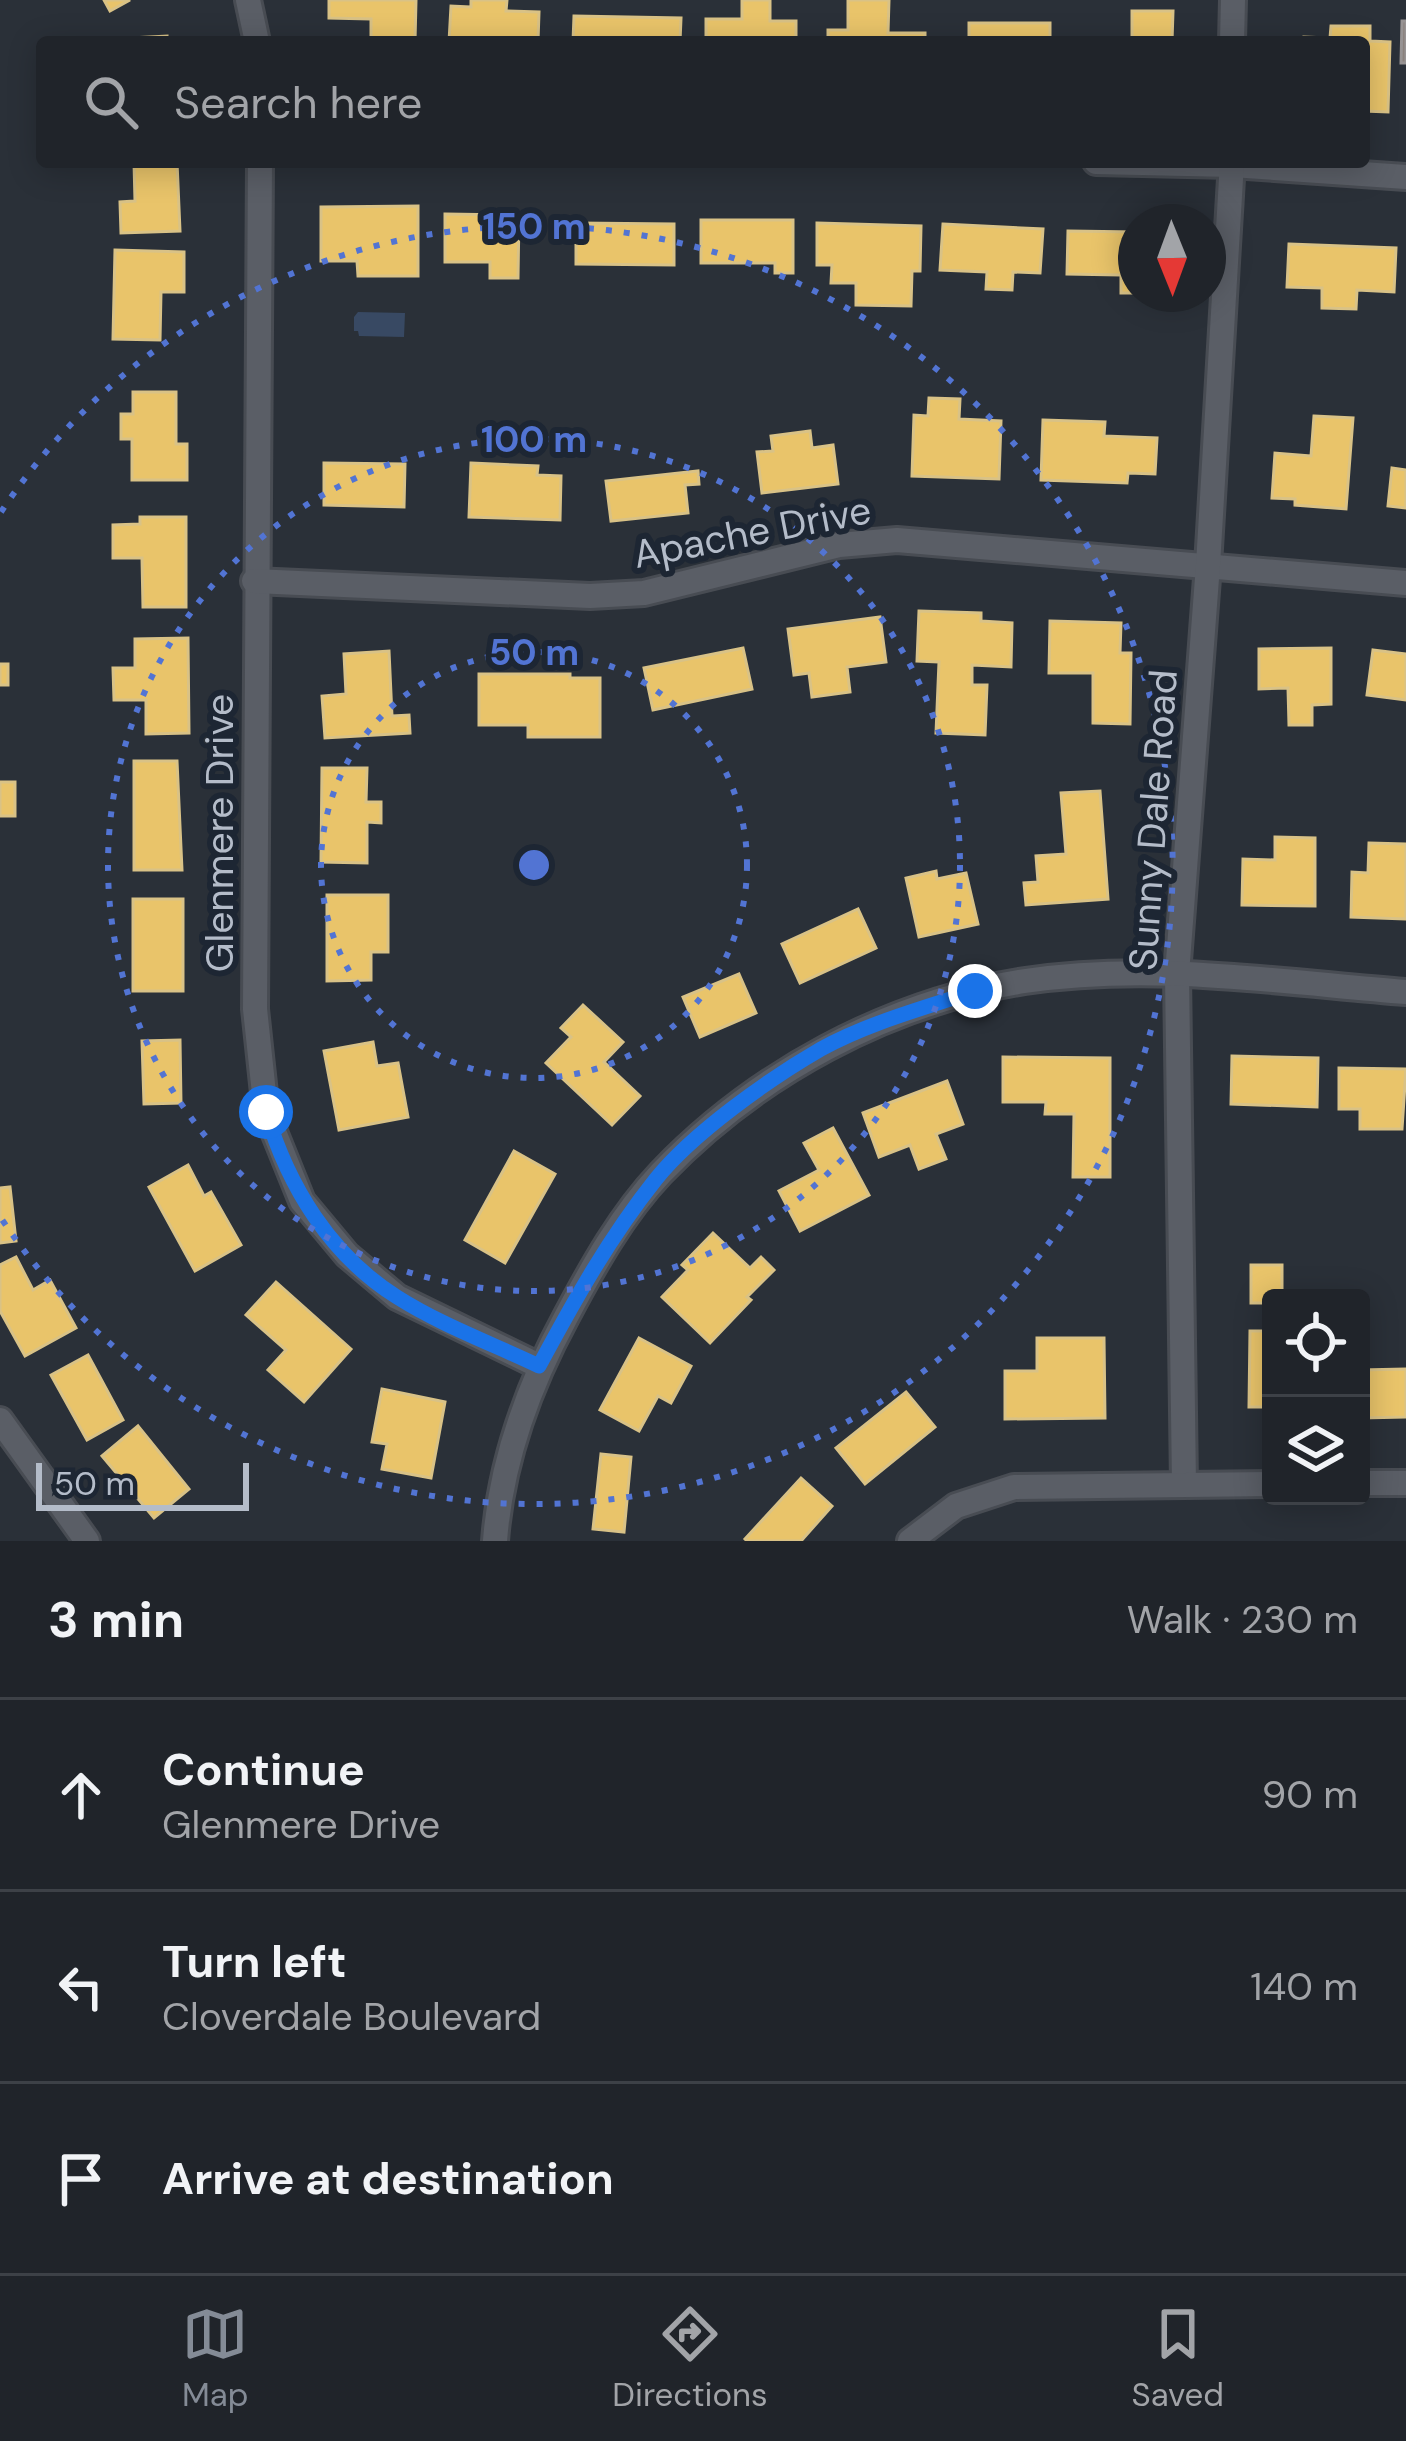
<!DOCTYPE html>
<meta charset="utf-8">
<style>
:root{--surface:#20242a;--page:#2d3036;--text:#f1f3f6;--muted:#a2a4a8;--line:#3d4147;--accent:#848b96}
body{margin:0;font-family:"DM Sans",sans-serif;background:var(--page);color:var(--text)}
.controls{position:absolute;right:36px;bottom:36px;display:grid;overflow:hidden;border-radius:12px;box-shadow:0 6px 30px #0003}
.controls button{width:108px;height:108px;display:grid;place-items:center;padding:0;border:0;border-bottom:3px solid var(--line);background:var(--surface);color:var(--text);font:60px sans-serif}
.compass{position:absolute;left:1118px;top:204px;width:108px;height:108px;border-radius:50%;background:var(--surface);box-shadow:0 6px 30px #0003;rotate:179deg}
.scale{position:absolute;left:36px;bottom:30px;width:213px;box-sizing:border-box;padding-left:12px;border:6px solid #b4bcc9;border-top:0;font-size:33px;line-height:42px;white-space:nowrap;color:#b4bcc9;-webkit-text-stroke:9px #1d2633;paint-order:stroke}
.stop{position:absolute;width:36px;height:36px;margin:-27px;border:9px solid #1a73e8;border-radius:50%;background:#fff}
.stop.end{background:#1a73e8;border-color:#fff;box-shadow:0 3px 12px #0008}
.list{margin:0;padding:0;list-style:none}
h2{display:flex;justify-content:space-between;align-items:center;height:156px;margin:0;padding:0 48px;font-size:51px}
h2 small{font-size:39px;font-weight:400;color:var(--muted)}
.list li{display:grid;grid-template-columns:78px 1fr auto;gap:36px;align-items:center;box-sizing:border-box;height:192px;padding:0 48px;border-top:3px solid var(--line)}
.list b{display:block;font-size:45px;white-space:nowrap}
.list p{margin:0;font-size:39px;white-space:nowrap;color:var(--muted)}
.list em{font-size:39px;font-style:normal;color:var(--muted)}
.icon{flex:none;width:66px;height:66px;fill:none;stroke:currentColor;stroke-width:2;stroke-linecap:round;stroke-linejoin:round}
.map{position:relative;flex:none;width:1406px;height:1541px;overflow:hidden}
.search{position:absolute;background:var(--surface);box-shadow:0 6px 30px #0003;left:36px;right:36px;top:36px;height:132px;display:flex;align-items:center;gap:30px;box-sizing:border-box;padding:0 42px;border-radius:12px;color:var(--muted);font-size:45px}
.sheet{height:732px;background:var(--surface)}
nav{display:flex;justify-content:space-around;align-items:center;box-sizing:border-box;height:168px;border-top:3px solid var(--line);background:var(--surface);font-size:33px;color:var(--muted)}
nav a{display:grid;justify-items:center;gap:6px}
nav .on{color:var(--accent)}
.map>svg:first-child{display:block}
.water{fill:#384963}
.homes{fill:#e9c46a;stroke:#d9c286;stroke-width:3}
.industry{fill:#8a817c;stroke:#979393;stroke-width:3}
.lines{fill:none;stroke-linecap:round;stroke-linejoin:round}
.street-casing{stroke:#484c53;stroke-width:30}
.street{stroke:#5a5e66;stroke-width:24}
.route{stroke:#1a73e8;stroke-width:15}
.ring{fill:none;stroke:#5274d3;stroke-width:6;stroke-dasharray:6 12}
.labels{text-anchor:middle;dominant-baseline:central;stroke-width:12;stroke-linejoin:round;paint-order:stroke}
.street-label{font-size:39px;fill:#b4bcc9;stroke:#1d2633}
.centre{fill:#5274d3;stroke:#1d2633;stroke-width:6}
.ring-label{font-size:36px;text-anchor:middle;font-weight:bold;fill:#5274d3;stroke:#1d2633;stroke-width:12;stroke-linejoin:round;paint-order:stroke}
</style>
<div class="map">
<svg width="1406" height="1541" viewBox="0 0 1406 1541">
<rect width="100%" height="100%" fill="#2a3038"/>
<polygon class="water" points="358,312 405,313 404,337 359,336 358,331 354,331 354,317"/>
<g class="homes">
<polygon points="104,0 130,0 110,11"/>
<polygon points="329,0 416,0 415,42 371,42 371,19 329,18"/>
<polygon points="471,0 507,0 506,11 539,12 538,42 449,42 451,6 471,7"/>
<polygon points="742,0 770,0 770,21 796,21 796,42 706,42 706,19 742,19"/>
<polygon points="848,0 889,0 888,33 925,33 925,42 828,42 828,30 848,30"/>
<polygon points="1132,11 1173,11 1172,42 1132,42"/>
<polygon points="574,16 681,18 680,42 573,42"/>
<rect x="969" y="23" width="81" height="19"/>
<polygon points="1331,26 1370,26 1370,41 1390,42 1388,112 1364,111 1364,42 1304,42 1304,37 1330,38"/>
<polygon points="167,36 167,42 112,42 112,39"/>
<polygon points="134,162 177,162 180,231 121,233 120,202 135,201"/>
<polygon points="418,206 418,276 358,276 357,261 321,261 321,207"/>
<polygon points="445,214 519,215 518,278 490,278 490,262 445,262"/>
<polygon points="701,220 793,220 793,273 775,273 775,263 701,263"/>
<polygon points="576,223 674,224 674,265 576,264"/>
<polygon points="817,223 921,226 920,271 912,271 911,306 856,305 856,283 831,283 832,265 817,265"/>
<polygon points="943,224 1043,229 1040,273 1013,272 1012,290 986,289 987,272 940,270"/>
<polygon points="1068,231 1136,232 1136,293 1121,293 1121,275 1067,274"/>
<polygon points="1289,244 1396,248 1394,292 1357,290 1356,309 1322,308 1322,288 1287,287"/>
<polygon points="115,250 184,252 184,292 161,292 160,340 113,339"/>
<polygon points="133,392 176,392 176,444 187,444 187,480 132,480 132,439 121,439 121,414 133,414"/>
<polygon points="929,398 960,399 959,419 1001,421 999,479 912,476 914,415 928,416"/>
<polygon points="1314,416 1353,418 1346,509 1295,505 1295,499 1272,498 1275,453 1311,456"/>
<polygon points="1043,420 1105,422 1104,436 1157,438 1155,474 1128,473 1127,483 1041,480"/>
<polygon points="810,431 812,448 833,445 838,484 762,493 757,452 773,451 771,436"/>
<polygon points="324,463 405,464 404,507 324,505"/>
<polygon points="471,463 538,466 537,475 561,476 560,520 469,517"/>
<polygon points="1392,468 1406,470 1406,508 1388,506"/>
<polygon points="698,471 699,484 685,485 688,513 611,521 606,481"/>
<polygon points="140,517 186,517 186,607 143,607 142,558 113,558 113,525 140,524"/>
<polygon points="919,611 981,613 981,621 1012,623 1011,667 972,665 972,685 987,685 985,735 936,733 939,662 917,661"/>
<polygon points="880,617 886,662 847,667 850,692 812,697 809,673 794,675 788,629"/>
<polygon points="1050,621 1121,623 1120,653 1131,653 1130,724 1093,723 1093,673 1049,673"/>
<polygon points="188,638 189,733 146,734 146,700 114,700 113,668 135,668 135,639"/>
<polygon points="743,648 752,689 653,710 644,668"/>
<polygon points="1331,648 1331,704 1312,705 1312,725 1289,725 1288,688 1259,689 1259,649"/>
<polygon points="1373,650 1406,654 1406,700 1367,695"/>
<polygon points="389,651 392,716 409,715 410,733 325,738 322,696 346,694 344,654"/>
<rect x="0" y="664" width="8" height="21"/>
<polygon points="479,674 570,674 570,678 600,678 600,737 528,737 528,725 479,725"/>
<polygon points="134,761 177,761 182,870 134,870"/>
<polygon points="322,768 367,768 366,802 381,802 381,823 367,822 367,863 321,862"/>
<rect x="0" y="782" width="15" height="34"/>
<polygon points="1100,791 1108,899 1026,905 1024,883 1038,882 1036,856 1066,854 1061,793"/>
<polygon points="1275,837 1315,838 1315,906 1242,905 1243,859 1275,860"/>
<polygon points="1369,843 1406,844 1406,919 1351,917 1352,872 1368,873"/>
<polygon points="936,871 937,879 966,873 978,924 919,937 906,878"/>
<polygon points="327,895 388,895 388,952 371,952 371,980 327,981"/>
<rect x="133" y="899" width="50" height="92"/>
<polygon points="858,909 876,948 800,983 782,944"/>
<polygon points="739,974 756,1013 700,1037 683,997"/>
<polygon points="583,1005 623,1042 604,1062 640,1096 612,1125 546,1063 571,1037 561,1028"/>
<polygon points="180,1040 181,1103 144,1104 142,1041"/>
<polygon points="373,1042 377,1066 398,1063 408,1117 339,1130 324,1051"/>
<polygon points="1232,1056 1318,1058 1317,1107 1231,1104"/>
<polygon points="1003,1057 1110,1058 1110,1177 1073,1177 1074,1114 1045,1114 1046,1102 1003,1102"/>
<polygon points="1339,1068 1406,1069 1402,1129 1360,1129 1360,1109 1339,1109"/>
<polygon points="947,1081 963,1124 936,1134 946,1159 919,1169 910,1145 879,1157 863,1113"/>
<polygon points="833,1128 869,1195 800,1231 779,1191 819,1170 804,1143"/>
<polygon points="514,1151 555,1174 505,1263 465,1240"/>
<polygon points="188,1165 204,1196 211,1192 241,1245 195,1271 149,1187"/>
<polygon points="10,1187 16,1241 0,1243 0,1188"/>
<polygon points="713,1233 750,1268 761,1257 774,1270 747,1297 751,1300 710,1343 662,1297 688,1270 682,1265"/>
<polygon points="16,1257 33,1290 50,1280 76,1328 25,1356 0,1311 0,1265"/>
<polygon points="1251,1265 1282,1265 1282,1298 1271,1298 1271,1303 1251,1303"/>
<polygon points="276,1282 351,1349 304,1402 268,1370 286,1350 246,1315"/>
<polygon points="1250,1331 1271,1331 1271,1407 1249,1407"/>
<polygon points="639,1338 691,1366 671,1403 658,1396 639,1431 600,1410"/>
<polygon points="1037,1338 1104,1338 1105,1418 1005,1419 1005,1371 1037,1371"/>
<polygon points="88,1355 123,1420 87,1440 51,1375"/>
<polygon points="1406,1369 1406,1417 1362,1418 1361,1370"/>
<polygon points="382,1389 445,1402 431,1478 382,1469 387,1444 372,1442"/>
<polygon points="906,1392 935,1427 865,1484 836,1448"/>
<polygon points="138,1426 189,1489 154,1518 102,1456"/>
<polygon points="601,1454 631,1457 624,1532 593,1529"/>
<polygon points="801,1478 832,1506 801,1541 747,1541 745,1539"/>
</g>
<polygon class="industry" points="1402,21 1406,21 1406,63 1401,63"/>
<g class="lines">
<g class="street-casing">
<g id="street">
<polyline points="248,0 257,42"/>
<polyline points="1232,42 1233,0"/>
<polyline points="260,162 255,1009 266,1112 302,1201 347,1255 397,1297 539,1366"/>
<polyline points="1096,162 1232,165 1406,177"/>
<polyline points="254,581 590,596 644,593 839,545 897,540 1406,583"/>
<polyline points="0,1420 87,1541"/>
<polyline points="1361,1483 1406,1483"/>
<polyline points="1184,1484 1177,974 1208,565 1232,162"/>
<path d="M495 1541C501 1461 528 1387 566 1317 592 1268 622 1214 661 1173 756 1074 888 1002 1025 981 1150 962 1280 982 1406 992"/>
<polyline points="910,1541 956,1506 1014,1487 1271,1484"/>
</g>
</g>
<use href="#street" class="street"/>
</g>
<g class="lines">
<path class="route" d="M266 1112C288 1186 330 1255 397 1297 441 1325 493 1344 539 1366 574 1301 609 1238 656 1179 693 1133 769 1079 821 1049 868 1023 924 1008 975 991"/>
</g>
<g class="ring">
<circle cx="534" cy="865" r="213"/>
<circle cx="534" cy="865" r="426"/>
<path d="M1 512A639 639 0 1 1 1 1218"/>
</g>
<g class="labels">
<g class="street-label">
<text transform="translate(752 532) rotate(-11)">Apache Drive</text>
<text transform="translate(1153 820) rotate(-86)">Sunny Dale Road</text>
<text transform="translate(219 833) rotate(-90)">Glenmere Drive</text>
</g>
</g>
<circle cx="534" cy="865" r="18" class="centre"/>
<g class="ring-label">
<text x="534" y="239">150 m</text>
<text x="534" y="452">100 m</text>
<text x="534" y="665">50 m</text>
</g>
</svg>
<div class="controls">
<button><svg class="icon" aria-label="locate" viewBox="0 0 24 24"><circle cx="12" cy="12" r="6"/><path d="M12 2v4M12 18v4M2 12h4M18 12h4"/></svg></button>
<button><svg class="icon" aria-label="layers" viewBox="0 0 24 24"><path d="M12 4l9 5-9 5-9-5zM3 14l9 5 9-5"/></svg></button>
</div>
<svg class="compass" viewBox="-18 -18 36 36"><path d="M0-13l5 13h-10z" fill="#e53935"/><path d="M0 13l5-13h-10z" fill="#a2a4a8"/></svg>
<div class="scale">50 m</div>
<div class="stop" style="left:266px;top:1112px"></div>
<div class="stop end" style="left:975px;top:991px"></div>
<div class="search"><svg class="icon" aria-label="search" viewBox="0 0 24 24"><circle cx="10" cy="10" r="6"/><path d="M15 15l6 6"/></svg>Search here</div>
</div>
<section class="sheet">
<h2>3 min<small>Walk · 230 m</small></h2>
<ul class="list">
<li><svg class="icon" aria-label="ahead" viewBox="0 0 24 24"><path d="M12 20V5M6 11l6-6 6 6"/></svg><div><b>Continue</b><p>Glenmere Drive</p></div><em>90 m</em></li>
<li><svg class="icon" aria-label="left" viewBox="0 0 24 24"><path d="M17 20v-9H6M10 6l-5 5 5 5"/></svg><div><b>Turn left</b><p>Cloverdale Boulevard</p></div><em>140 m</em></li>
<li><svg class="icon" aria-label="arrive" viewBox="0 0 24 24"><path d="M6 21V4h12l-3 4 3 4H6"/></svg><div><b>Arrive at destination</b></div></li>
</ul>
</section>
<nav>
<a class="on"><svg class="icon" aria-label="map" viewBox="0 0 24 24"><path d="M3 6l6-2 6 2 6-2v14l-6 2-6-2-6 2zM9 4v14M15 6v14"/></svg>Map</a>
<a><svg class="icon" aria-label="directions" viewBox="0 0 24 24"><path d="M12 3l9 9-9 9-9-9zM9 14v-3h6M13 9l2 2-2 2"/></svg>Directions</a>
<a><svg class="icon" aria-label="saved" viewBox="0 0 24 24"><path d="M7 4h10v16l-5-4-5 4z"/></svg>Saved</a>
</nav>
